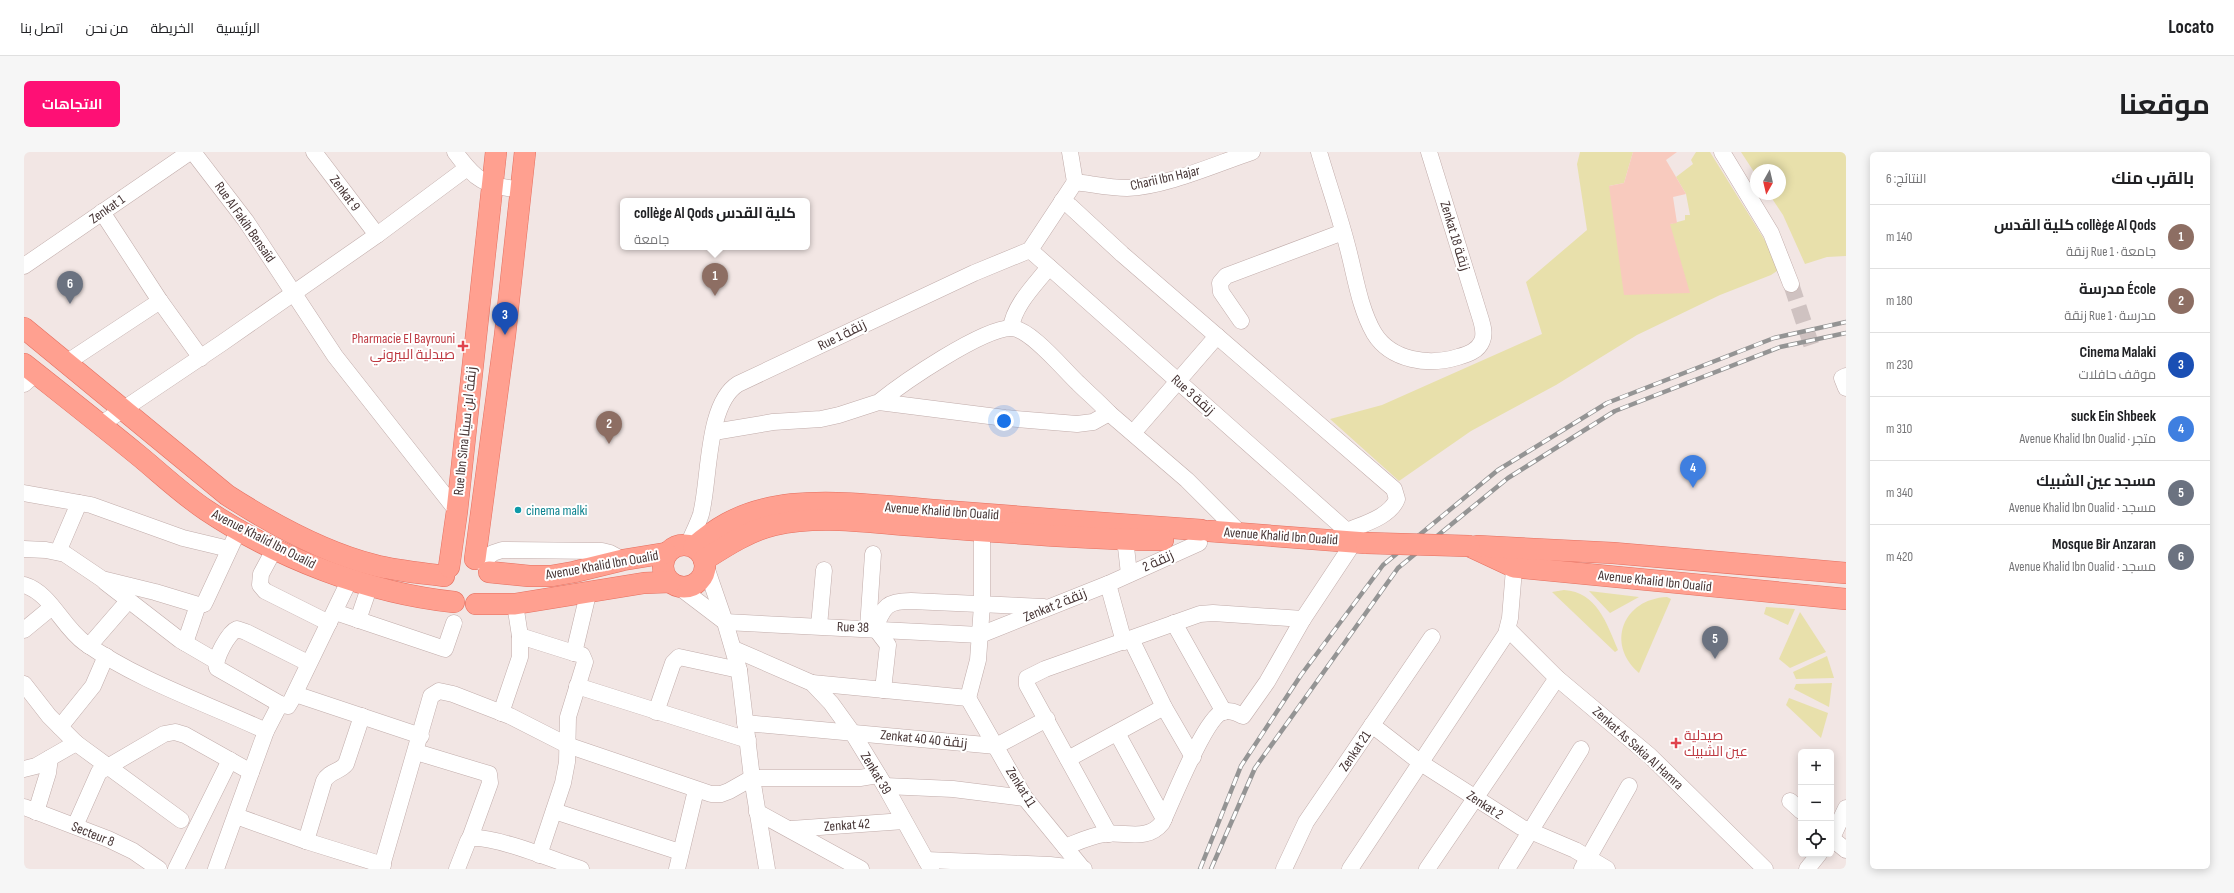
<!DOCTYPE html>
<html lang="ar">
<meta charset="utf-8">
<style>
:root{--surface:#fff;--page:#f6f6f6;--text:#202124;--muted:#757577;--line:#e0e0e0;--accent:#fe1075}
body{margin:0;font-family:"Sofia Sans Condensed",Cairo,sans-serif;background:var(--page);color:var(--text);direction:rtl}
.controls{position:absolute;right:12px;bottom:12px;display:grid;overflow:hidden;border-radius:6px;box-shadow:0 2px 10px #0003}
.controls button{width:36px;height:36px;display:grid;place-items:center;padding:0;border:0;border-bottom:1px solid var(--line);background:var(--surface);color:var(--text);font:20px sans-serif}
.compass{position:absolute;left:1726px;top:12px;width:36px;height:36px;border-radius:50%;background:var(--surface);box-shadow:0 2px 10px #0003;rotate:188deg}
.you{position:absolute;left:980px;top:269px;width:14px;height:14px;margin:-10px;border:3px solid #fff;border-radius:50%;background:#1a73e8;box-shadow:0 0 0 6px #1a73e833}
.badge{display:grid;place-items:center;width:26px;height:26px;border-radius:50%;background:var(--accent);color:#fff;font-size:13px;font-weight:700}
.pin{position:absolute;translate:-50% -33px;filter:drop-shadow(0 1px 2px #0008)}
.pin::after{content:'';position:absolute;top:21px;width:14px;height:12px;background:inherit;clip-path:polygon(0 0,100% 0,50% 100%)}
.popup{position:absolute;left:596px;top:46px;width:190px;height:52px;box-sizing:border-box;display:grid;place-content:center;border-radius:6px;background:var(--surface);filter:drop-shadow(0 1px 3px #0005);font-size:13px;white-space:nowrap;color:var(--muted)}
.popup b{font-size:15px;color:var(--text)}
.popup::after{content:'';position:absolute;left:50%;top:100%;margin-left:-8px;border:8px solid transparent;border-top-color:var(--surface)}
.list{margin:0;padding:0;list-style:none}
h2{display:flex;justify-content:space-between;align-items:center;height:52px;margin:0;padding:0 16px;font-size:17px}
h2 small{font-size:13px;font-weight:400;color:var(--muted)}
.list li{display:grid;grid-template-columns:26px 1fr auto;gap:12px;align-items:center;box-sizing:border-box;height:64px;padding:0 16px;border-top:1px solid var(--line)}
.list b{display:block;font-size:15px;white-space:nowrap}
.list p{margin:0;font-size:13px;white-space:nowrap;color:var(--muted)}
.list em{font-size:13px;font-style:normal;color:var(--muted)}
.icon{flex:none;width:22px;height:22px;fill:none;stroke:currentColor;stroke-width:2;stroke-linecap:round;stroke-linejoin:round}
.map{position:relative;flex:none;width:1822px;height:717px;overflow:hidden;direction:ltr;border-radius:6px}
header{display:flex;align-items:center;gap:24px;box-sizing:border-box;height:56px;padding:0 20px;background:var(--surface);border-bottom:1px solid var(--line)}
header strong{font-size:19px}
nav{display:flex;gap:22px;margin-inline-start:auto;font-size:14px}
.intro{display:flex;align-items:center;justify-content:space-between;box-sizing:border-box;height:96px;padding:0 24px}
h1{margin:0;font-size:28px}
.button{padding:10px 18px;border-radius:6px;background:var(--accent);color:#fff;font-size:14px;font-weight:700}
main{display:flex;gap:24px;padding:0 24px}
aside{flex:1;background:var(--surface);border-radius:6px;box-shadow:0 2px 10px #0003}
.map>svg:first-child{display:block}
.green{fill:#e8e0ab}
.sand{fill:#f8cabe}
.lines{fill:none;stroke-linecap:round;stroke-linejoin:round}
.minor-tunnel{stroke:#cfc2c1;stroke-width:16;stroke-dasharray:16 8;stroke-linecap:butt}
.minor-casing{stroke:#c1acaa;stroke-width:17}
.major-casing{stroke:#e56f5f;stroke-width:22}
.minor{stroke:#fff;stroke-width:16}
.major{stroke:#ffa090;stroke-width:21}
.rail-casing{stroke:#949494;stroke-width:4.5}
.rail{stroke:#fff;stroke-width:3;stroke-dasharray:9;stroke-linecap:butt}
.major-bridge-casing{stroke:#e56f5f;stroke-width:22;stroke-linecap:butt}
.major-bridge{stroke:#ffa090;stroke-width:21}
.health-dot{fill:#e0444e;stroke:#fff;stroke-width:1.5}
.culture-dot{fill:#0f9aa8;stroke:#fff;stroke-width:1.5}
.labels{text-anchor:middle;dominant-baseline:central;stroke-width:4;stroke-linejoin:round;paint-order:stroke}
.street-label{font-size:14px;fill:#453434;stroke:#fff}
.health-label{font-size:14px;fill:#be3a42;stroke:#fff;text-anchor:end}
.culture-label{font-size:14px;fill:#0d838f;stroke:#fff;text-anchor:start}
</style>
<header>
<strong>Locato</strong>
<nav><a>الرئيسية</a><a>الخريطة</a><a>من نحن</a><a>اتصل بنا</a></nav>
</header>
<div class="intro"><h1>موقعنا</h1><a class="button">الاتجاهات</a></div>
<main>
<aside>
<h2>بالقرب منك<small>النتائج: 6</small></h2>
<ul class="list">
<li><span class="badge" style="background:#8d6e63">1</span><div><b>collège Al Qods كلية القدس</b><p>جامعة · Rue 1 زنقة</p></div><em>140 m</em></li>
<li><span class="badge" style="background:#8d6e63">2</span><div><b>École مدرسة</b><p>مدرسة · Rue 1 زنقة</p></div><em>180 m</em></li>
<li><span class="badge" style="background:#1a4fb4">3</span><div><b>Cinema Malaki</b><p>موقف حافلات</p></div><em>230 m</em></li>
<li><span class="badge" style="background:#3f7fe0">4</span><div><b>suck Ein Shbeek</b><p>متجر · Avenue Khalid Ibn Oualid</p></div><em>310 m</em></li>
<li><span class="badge" style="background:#6b7280">5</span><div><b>مسجد عين الشبيك</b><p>مسجد · Avenue Khalid Ibn Oualid</p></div><em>340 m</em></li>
<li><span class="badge" style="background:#6b7280">6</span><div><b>Mosque Bir Anzaran</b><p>مسجد · Avenue Khalid Ibn Oualid</p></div><em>420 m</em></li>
</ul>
</aside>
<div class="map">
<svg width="1822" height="717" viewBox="0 0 1822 717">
<rect width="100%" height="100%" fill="#f2e6e4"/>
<g class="green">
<polygon points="1556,0 1609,0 1600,31 1585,34 1646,72 1661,68 1661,63 1666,63 1662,42 1652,25 1669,12 1667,8 1672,0 1686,0 1750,103 1756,117 1747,123 1696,143 1613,183 1532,233 1447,279 1375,329 1306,267 1358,253 1518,182 1502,130 1563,78 1553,12"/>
<polygon points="1717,0 1822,0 1822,104 1803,105 1781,112 1759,63 1745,42 1756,42 1756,18 1732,18 1732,23"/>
<path d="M1540 438C1573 440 1583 472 1594 498L1591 500 1528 440Z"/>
<polygon points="1565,439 1615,445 1586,461"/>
<path d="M1643 445 1647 447 1615 521C1581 492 1599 447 1643 445Z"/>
<polygon points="1742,455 1771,457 1764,473 1740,462"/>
<polygon points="1776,460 1802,500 1766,516 1755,507"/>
<polygon points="1803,504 1810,526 1772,527 1769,520"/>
<polygon points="1808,531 1805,555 1770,537 1772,532"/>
<polygon points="1765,546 1804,561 1797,586 1762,553"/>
</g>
<polygon class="sand" points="1609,0 1653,0 1642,8 1662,42 1649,45 1653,71 1646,72 1666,141 1600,143 1585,34 1600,31"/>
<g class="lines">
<polyline class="minor-tunnel" points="1767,132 1788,195"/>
<g class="minor-casing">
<g id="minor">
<polyline points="169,0 222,69 311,204 433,359"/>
<polyline points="290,0 353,83"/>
<path d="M431 0C454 31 459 32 496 38"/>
<polyline points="1046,0 1051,30"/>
<path d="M1295 0C1304 31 1315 62 1323 93 1331 122 1335 155 1350 181 1367 209 1405 214 1434 205 1444 202 1454 199 1458 189 1461 182 1459 175 1457 168L1405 0"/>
<polyline points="1698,0 1747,81 1767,132"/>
<path d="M1051 30C1068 32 1086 36 1103 36 1141 35 1192 12 1228 0"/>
<path d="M1038 49 1046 54 1098 102 1370 337 1373 347C1366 365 1339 372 1323 379"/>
<polyline points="78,60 136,149 177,206"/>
<path d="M1006 98 1323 379 1330 390 1279 467 1243 530 1219 564C1212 561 1206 557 1198 560 1180 568 1148 650 1138 671 1123 690 1101 679 1080 682 1066 684 1054 690 1041 695"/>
<polyline points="0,114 166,0"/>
<polyline points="1217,169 1197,140 1196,131 1202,124 1319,80"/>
<path d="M987 176C990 153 1011 133 1025 115"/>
<polyline points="42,211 136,149"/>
<polyline points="1822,224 1818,226 1822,236"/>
<polyline points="0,232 12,221"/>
<polyline points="1085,261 1163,328 1215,380"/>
<polyline points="76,273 198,191 353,83 443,16"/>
<path d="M690 280 749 270 797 267 815 263 855 250 981 266 1053 272 1069 270 1085 261C1075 250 1064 241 1054 231 1040 218 1006 176 987 176 957 177 880 230 855 250"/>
<polyline points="1109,281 1193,184"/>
<polyline points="0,341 67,353 159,386 205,397"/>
<polyline points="1096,388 1102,395 1105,422"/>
<path d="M664 393C668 383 674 372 677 362 686 327 682 252 714 232L950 121 1006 98 1051 30"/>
<polyline points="251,396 237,422 236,433 241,439 305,471"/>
<polyline points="0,397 22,398 41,402 78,427 131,440 174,453 180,452 182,448 215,377"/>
<polyline points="34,400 55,351"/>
<polyline points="457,410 469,401 478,398 578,399 586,401 599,408"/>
<polyline points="681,412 701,470 715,518 728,626 743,717"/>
<polyline points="81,430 156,488 192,509"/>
<polyline points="1084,432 1100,490"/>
<path d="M0 433C27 441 38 475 61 491 115 529 182 551 242 579"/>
<polyline points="655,435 701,470"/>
<polyline points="311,460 421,497 430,471"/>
<polyline points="334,468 346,433"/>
<polyline points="701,470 956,483 1084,432 1175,391"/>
<polyline points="1150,471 1200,560"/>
<polyline points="795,474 800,418"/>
<polyline points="844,476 849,402"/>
<polyline points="1484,477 1533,526 1626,604 1741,717"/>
<polyline points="0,478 28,455"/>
<polyline points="496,484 550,501"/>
<polyline points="1107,487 1140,555 1169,605"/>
<polyline points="161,491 174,453"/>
<polyline points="65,494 104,449"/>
<polyline points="710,497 788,531 807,551 828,580 861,634 907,717"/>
<polyline points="788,531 944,546"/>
<polyline points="0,532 25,564 52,591 157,668"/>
<polyline points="553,534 724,588"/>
<path d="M859 538 864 493 851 476C860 454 863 449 887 449L1020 455"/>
<polyline points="271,542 397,584"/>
<polyline points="944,546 1001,646 1059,717"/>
<polyline points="944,546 954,508 958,453 958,379"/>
<path d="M256 552 193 516C189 508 205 480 213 477L222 480 284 511"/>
<polyline points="632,560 649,511 655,505 715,518"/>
<polyline points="477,561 496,505 496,484 491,452"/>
<polyline points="721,571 972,594"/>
<polyline points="1348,573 1397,611 1497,675 1551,698 1583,717"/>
<polyline points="36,575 69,534 82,504"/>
<polyline points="1093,581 1140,667"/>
<polyline points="972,594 1023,567"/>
<polyline points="392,600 465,622 466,631 446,686"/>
<polyline points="1044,607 1140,555"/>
<polyline points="0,617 12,614 52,591"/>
<polyline points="861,634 929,637 1001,646"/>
<polyline points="1766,649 1777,659"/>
<polyline points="0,655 84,687 109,699 135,717"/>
<polyline points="530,659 656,700"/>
<polyline points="12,660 24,621 26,606"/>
<polyline points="733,660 837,717"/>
<polyline points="212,664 282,689 359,713"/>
<polyline points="51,674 75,620 140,582 151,580 161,583 227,620"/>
<polyline points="767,677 880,669"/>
<polyline points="1085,682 1003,533 1003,526 1021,517 1176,462 1189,461 1279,467"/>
<polyline points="1807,686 1822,698"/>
<polyline points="1807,688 1822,656"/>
<path d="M282 689 300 629C305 619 316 620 322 612L338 564"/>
<polyline points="515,703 539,631 543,610 544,565 561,510 558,503 550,501 564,442"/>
<polyline points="902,708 1026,713 1060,717"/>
<polyline points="152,717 206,608"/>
<polyline points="192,717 242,579 256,552 264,554 267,549 326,427"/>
<polyline points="357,717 407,544 415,539 429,542 486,564 543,593 687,642 697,642 705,639 728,626 836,626 854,623"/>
<path d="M433 717 444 689 446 686C469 683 532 709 557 717"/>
<polyline points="653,717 672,638"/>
<polyline points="1260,717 1282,670 1408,485"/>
<polyline points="1326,717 1482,482 1486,466 1491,405"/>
<polyline points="1403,717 1533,526"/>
<polyline points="1483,717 1557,597"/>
<polyline points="1558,717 1605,634"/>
<polyline points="1783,717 1795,702"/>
</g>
</g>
<g class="major-casing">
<g id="major">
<path d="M0 176 203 343C248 372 299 400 350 413 373 419 397 421 420 424"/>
<path d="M0 212C38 242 76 272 114 303 136 321 158 342 182 358 254 406 344 441 430 450"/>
<polyline points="1185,379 1342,391"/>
<circle cx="660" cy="414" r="21"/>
<polyline points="1445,394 1490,415 1822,447"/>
<polyline points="1453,394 1589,401 1822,421"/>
<path d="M670 395C692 376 712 364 741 357 791 344 868 355 921 359 1006 366 1092 372 1177 378"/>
<polyline points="451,407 481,183 501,0"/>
<path d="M680 408C702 394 725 379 750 373 797 362 847 371 895 374 976 380 1058 387 1139 388"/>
<polyline points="425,415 433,359 472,0"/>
<polyline points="465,420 505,424 527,424 550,420 599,408 642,401"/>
<polyline points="452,452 491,452 620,431 646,430"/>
</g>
</g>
<use href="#minor" class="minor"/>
<use href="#major" class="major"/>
<g class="rail-casing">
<g id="rail">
<polyline points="1176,717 1217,614 1277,523 1359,413 1474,318 1583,251 1750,186 1822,170"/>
<polyline points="1187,717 1231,616 1374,416 1484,326 1591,259 1756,195 1822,181"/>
</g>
</g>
<use href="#rail" class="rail"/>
<g class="major-bridge-casing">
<polyline id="major-bridge" points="1342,391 1445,394"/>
</g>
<use href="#major-bridge" class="major-bridge"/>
</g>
<g class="health-dot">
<path d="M437 188h4v4h4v4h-4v4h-4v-4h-4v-4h4z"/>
<path d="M1650 585h4v4h4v4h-4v4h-4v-4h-4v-4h4z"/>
</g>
<circle class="culture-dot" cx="494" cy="358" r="4"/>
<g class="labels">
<g class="street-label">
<text transform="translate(1141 26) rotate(-13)">Charii Ibn Hajar</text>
<text transform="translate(321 41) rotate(53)">Zenkat 9</text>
<text transform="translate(83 57) rotate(-35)">Zenkat 1</text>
<text transform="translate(221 70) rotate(55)">Rue Al Fakih Bensaïd</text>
<text transform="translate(1431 84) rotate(73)">Zenkat 18 زنقة</text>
<text transform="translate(818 183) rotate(-26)">Rue 1 زنقة</text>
<text transform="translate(1169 243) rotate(42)">Rue 3 زنقة</text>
<text transform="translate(441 279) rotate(-84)">Rue Ibn Sina زنقة ابن سينا</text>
<text transform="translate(918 359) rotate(4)">Avenue Khalid Ibn Oualid</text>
<text transform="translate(1257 384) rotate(4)">Avenue Khalid Ibn Oualid</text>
<text transform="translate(240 387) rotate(27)">Avenue Khalid Ibn Oualid</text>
<text transform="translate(1134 409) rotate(-24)">زنقة 2</text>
<text transform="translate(578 413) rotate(-10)">Avenue Khalid Ibn Oualid</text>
<text transform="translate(1631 429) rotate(6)">Avenue Khalid Ibn Oualid</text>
<text transform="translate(1031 453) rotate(-22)">Zenkat 2 زنقة</text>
<text transform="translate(829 475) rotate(2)">Rue 38</text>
<text transform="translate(900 587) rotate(6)">Zenkat 40 زنقة 40</text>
<text transform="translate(1614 596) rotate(42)">Zenkat As Sakia Al Hamra</text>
<text transform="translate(1331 599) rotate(-56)">Zenkat 21</text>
<text transform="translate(852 621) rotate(59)">Zenkat 39</text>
<text transform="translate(997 635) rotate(58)">Zenkat 11</text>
<text transform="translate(1461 653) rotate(33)">Zenkat 2</text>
<text transform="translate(823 673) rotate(-4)">Zenkat 42</text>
<text transform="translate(69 682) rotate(22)">Secteur 8</text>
</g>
<g class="health-label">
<text x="431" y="186">Pharmacie El Bayrouni<tspan x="431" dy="16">صيدلية البيروني</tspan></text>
<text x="1660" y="583" text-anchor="start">صيدلية<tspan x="1660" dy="16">عين الشبيك</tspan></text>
</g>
<g class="culture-label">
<text x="502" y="358">cinema malki</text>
</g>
</g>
</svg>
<div class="controls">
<button>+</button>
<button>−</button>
<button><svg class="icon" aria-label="locate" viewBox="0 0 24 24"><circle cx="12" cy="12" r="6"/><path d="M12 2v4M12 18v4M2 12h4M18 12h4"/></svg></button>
</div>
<svg class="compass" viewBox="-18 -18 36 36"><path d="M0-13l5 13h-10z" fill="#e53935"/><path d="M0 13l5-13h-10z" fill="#757577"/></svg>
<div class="you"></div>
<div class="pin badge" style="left:691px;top:144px;background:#8d6e63">1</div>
<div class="popup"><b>collège Al Qods كلية القدس</b>جامعة</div>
<div class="pin badge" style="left:585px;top:292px;background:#8d6e63">2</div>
<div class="pin badge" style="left:481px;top:183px;background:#1a4fb4">3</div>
<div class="pin badge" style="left:1669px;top:336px;background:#3f7fe0">4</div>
<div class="pin badge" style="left:1691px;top:507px;background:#6b7280">5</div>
<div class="pin badge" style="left:46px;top:152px;background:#6b7280">6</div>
</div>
</main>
